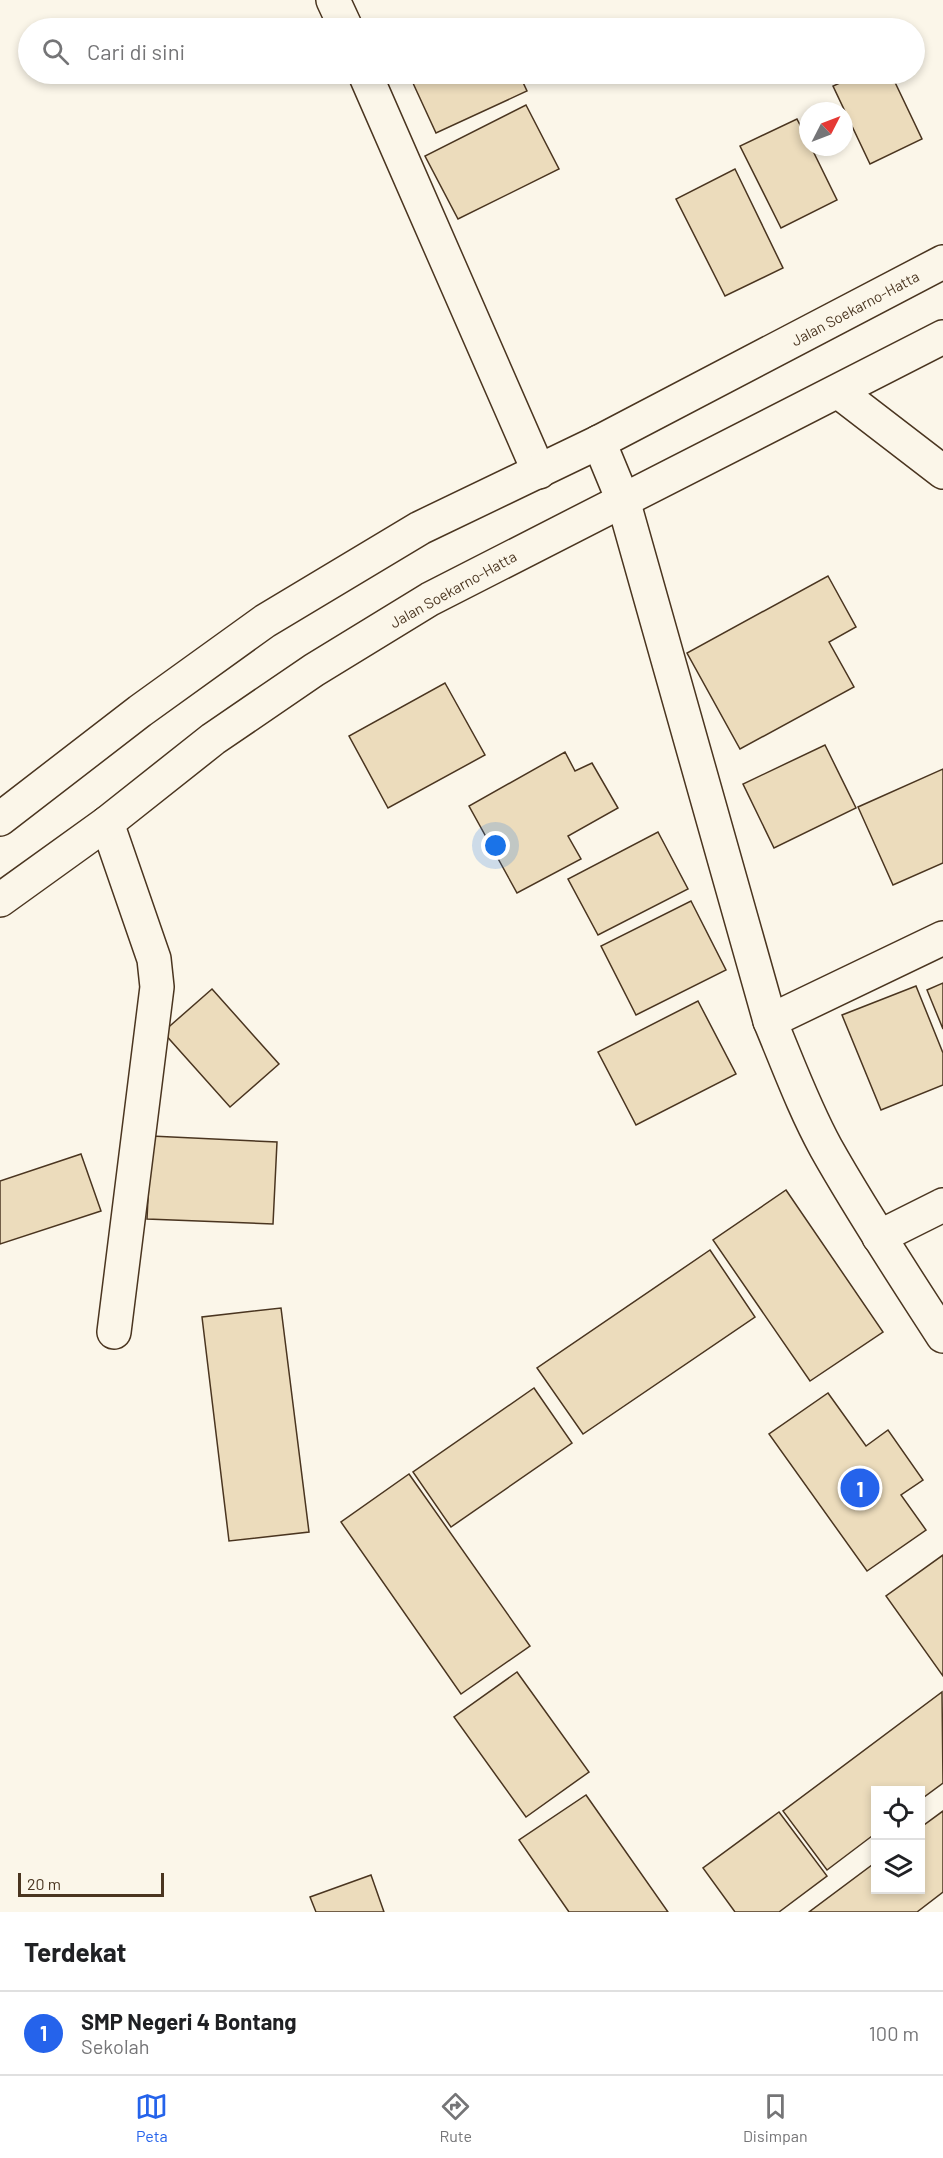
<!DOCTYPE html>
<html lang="id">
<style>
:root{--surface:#fff;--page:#f2f2f2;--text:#202124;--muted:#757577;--line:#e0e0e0;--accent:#2563eb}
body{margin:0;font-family:Barlow,sans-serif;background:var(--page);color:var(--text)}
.controls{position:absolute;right:18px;bottom:18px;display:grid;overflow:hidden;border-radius:0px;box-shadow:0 3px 9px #0003}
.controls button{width:54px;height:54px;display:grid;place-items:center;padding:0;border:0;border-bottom:2px solid var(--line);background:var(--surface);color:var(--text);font:30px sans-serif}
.compass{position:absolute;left:799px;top:102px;width:54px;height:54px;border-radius:50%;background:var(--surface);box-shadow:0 3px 9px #0003;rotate:48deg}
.scale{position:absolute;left:18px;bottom:15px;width:146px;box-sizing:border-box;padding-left:6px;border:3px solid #4a3520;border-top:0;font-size:16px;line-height:21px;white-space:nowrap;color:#4a3520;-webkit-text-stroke:4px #fbf6e9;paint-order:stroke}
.you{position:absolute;left:496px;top:846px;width:21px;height:21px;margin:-15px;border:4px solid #fff;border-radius:50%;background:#1a73e8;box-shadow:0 0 0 9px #1a73e833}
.badge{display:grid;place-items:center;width:39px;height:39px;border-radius:50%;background:var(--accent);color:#fff;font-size:20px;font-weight:700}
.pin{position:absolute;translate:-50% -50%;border:3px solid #fff;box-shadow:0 2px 6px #0006}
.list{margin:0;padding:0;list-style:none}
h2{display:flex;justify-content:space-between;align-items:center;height:78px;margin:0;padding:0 24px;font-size:26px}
h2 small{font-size:20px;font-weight:400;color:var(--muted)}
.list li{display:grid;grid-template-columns:39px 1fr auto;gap:18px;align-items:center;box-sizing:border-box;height:84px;padding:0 24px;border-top:2px solid var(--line)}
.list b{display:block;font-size:22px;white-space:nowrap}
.list p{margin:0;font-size:20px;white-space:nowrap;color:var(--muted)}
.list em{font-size:20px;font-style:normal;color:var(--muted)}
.icon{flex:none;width:33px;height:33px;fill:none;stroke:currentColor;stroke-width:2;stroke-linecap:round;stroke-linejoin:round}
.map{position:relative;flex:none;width:943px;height:1912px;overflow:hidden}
.search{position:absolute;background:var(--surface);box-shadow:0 3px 9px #0003;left:18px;right:18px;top:18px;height:66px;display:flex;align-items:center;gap:15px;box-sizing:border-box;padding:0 21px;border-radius:33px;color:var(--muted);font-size:22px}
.sheet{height:162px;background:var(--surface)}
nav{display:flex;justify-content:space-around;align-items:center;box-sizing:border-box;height:84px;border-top:2px solid var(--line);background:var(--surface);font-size:16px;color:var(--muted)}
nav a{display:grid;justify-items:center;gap:3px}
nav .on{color:var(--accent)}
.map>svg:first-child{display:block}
.building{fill:#ecdcbc;stroke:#4a3520;stroke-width:1.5}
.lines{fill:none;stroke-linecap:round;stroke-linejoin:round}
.minor-casing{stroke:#4a3520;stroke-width:36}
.major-casing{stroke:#4a3520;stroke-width:36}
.minor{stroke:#fbf6e9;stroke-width:33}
.major{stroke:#fbf6e9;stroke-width:33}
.labels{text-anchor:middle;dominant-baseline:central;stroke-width:4.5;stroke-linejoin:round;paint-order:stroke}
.street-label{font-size:15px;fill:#4a3520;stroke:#fbf6e9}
</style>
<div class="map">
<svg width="943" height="1912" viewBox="0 0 943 1912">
<rect width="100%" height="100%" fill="#fbf6e9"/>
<g class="building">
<polygon points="428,74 519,74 527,91 436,133 412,81"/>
<polygon points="860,74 891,74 922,139 870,164 833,86"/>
<polygon points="526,105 559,169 458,219 425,156"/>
<polygon points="797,119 808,141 808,147 811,147 837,200 781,228 740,146"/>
<polygon points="735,169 783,268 725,296 676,199"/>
<polygon points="828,576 856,627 829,642 854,687 740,749 687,653"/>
<polygon points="445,683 485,755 388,808 349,736"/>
<polygon points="825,745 856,808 774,848 743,784"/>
<polygon points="565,752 575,771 592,763 618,808 568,836 581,859 517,893 469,806"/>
<polygon points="943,769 943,863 893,885 858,807"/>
<polygon points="658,832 688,889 598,935 568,879"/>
<polygon points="691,901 726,970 636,1015 601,946"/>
<polygon points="943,983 943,1029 927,990"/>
<polygon points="916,986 943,1053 943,1085 881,1110 842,1015"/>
<polygon points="212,989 279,1064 230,1107 163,1032"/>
<polygon points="698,1001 736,1074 636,1125 598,1052"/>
<polygon points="151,1136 277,1142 273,1224 147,1219"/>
<polygon points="81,1154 101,1211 0,1244 0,1181"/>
<polygon points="786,1190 883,1332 810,1381 713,1240"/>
<polygon points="710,1250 755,1317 583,1434 537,1368"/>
<polygon points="281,1308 309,1532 229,1541 202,1317"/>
<polygon points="534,1388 572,1443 451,1527 413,1472"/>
<polygon points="828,1393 866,1446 888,1430 923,1480 901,1495 926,1530 867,1571 769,1434"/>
<polygon points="409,1474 530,1646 461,1694 341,1522"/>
<polygon points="943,1555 943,1676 886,1596"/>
<polygon points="517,1672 589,1772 526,1817 454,1717"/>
<polygon points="942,1692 943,1783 920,1800 920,1790 876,1790 876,1833 827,1870 783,1811"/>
<polygon points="586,1795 668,1912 569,1912 519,1840"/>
<polygon points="943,1811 943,1892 917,1912 809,1912 876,1862 876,1890 920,1890 920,1828"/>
<polygon points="779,1812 827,1876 779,1912 735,1912 703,1868"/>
<polygon points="371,1875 384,1912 316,1912 310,1897"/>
</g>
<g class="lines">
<g class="minor-casing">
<g id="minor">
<polyline points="333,0 346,28"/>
<polyline points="365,74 539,472"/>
<polyline points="839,392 943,472"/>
<path d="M599 442 623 500 770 1021C788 1064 804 1108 826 1148 862 1212 903 1274 943 1336"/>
<polyline points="107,823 154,959 157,987 114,1332"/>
<polyline points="770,1021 943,938"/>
<polyline points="879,1237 943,1205"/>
</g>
</g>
<g class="major-casing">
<g id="major">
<polyline points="0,819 140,711 265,621 420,528 599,442 943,262"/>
<polyline points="0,900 107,823 213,739 314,670 430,599 943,337"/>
</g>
</g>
<use href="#minor" class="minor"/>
<use href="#major" class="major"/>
</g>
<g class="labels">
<g class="street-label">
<text transform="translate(855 308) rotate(-28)">Jalan Soekarno-Hatta</text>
<text transform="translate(453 589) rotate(-29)">Jalan Soekarno-Hatta</text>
</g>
</g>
</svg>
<div class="controls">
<button><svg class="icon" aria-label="locate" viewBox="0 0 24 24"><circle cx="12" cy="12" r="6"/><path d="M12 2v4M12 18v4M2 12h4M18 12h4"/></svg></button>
<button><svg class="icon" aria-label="layers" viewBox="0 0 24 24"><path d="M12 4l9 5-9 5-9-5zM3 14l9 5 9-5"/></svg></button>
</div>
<svg class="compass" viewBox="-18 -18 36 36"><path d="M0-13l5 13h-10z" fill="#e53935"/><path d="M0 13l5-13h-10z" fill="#757577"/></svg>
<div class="scale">20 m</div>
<div class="you"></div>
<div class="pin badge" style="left:860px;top:1488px">1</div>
<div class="search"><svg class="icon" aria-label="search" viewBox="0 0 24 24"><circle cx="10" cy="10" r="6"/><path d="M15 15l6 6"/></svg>Cari di sini</div>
</div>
<section class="sheet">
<h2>Terdekat<small></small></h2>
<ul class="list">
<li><span class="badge">1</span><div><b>SMP Negeri 4 Bontang</b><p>Sekolah</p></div><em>100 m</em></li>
</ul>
</section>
<nav>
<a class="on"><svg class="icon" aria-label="map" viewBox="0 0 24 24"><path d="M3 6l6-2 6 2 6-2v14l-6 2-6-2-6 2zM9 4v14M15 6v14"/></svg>Peta</a>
<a><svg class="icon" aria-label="directions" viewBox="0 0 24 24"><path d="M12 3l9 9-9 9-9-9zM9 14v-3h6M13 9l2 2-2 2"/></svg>Rute</a>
<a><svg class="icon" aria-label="saved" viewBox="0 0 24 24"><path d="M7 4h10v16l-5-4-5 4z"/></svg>Disimpan</a>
</nav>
